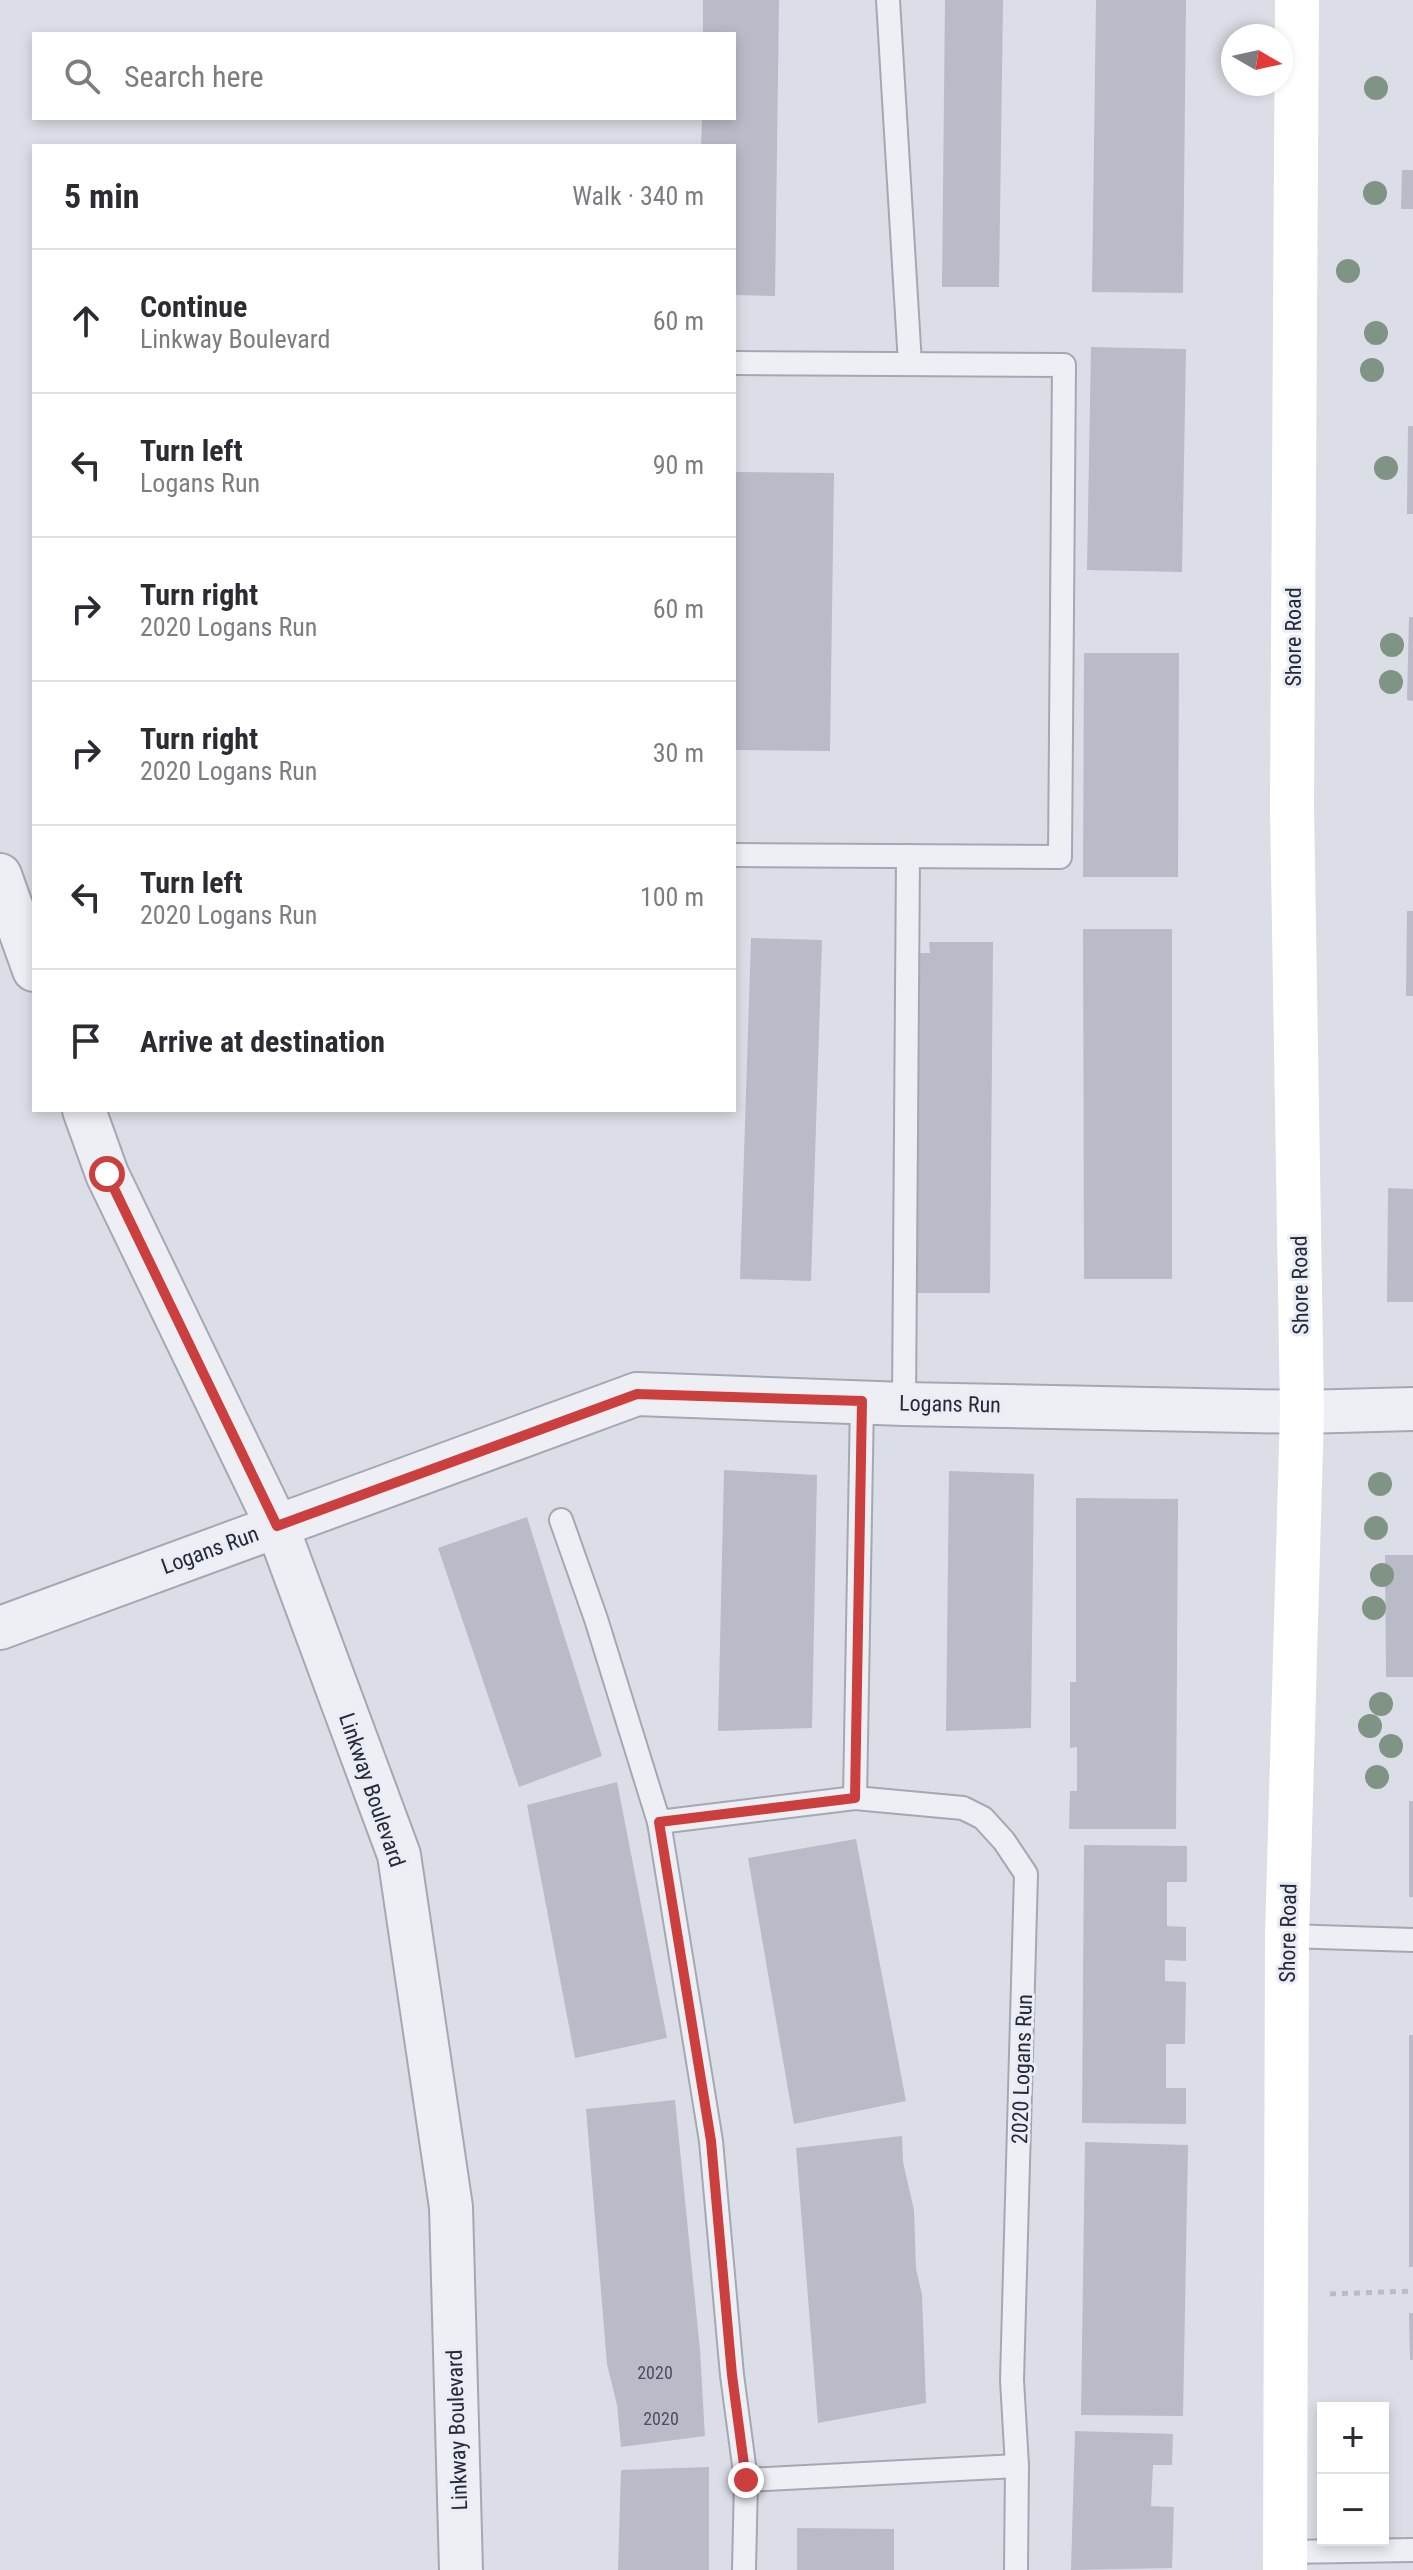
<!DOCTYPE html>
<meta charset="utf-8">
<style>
:root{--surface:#fff;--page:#f2f2f3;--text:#2b2b33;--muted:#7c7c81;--line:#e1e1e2}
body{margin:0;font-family:"Roboto Condensed",sans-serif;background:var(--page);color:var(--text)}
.controls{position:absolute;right:24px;bottom:24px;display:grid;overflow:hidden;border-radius:0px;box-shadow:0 4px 12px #0003}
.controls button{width:72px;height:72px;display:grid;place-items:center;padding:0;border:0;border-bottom:2px solid var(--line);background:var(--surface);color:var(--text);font:40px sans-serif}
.compass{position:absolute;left:1221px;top:24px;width:72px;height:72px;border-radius:50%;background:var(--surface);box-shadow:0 4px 12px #0003;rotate:99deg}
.stop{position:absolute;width:24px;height:24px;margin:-18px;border:6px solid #cc3f3f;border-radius:50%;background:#fff}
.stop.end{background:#cc3f3f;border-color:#fff;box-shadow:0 2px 8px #0008}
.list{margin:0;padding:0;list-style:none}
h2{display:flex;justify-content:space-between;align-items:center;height:104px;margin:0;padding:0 32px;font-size:34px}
h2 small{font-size:26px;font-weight:400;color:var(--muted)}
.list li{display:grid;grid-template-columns:52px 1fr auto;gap:24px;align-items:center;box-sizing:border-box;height:144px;padding:0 32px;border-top:2px solid var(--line)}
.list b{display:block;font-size:30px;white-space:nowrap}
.list p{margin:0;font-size:26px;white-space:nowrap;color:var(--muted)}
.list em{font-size:26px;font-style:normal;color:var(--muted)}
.icon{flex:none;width:44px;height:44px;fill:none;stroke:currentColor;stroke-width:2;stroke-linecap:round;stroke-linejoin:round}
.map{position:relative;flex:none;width:1413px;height:2570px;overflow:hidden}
.search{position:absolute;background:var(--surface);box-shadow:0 4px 12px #0003;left:32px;top:32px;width:704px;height:88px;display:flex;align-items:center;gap:20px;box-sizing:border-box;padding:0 28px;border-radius:0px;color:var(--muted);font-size:30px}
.panel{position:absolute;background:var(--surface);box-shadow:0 4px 12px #0003;left:32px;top:144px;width:704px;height:968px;border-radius:0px}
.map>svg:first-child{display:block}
.building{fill:#b9bcc8}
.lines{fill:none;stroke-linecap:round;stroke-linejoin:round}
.lane-casing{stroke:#a4a8b3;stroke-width:26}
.street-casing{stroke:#a4a8b3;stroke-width:46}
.path{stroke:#babcc4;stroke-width:5;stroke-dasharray:6 6;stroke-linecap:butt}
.lane{stroke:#eeeff4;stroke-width:22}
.street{stroke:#eeeff4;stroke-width:42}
.secondary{stroke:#fff;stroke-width:44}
.tree{fill:#7f9484}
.route{stroke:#cc3f3f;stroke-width:10}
.labels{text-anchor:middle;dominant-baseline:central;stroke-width:6;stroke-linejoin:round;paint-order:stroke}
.number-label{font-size:18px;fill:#4a4e5e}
.street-label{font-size:22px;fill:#252a3b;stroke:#eaedf4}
</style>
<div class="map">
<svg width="1413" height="2570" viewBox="0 0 1413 2570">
<rect width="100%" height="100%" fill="#dbdee6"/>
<g class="building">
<polygon points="703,0 779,0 775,296 734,295 734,146 701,146 702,118 734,118 734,34 703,34"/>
<polygon points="945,0 1003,0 999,287 942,287"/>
<polygon points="1096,0 1186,0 1183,293 1092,292"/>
<polygon points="1402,170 1413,170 1413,209 1401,209"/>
<polygon points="1091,347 1186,349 1182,572 1087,570"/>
<polygon points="1408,426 1413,426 1413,514 1407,514"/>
<polygon points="735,472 834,473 830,751 734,750"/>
<polygon points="1409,617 1413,617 1413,701 1407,700"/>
<polygon points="1084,653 1179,653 1178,877 1083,877"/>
<polygon points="1407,911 1413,911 1413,996 1406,996"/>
<polygon points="1083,929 1172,929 1172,1279 1084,1279"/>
<polygon points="751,938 822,940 811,1281 740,1279"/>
<polygon points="929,942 993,942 990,1293 915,1293 918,953 930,953"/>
<polygon points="1388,1188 1413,1189 1413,1302 1387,1302"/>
<polygon points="724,1470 817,1475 812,1728 718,1731"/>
<polygon points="949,1471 1034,1474 1031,1728 946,1731"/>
<polygon points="1076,1498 1178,1499 1176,1829 1069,1829 1070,1791 1077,1791 1077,1747 1070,1748 1070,1682 1076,1682"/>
<polygon points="527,1517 602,1756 519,1787 438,1548"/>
<polygon points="1385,1555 1413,1555 1413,1677 1386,1677"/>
<polygon points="617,1782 667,2038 575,2058 527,1805"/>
<rect x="1409" y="1801" width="4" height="96"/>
<polygon points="856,1839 906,2101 794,2124 748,1858"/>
<polygon points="1084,1845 1187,1846 1187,1882 1167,1882 1167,1926 1186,1927 1186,1961 1165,1960 1165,1981 1186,1982 1185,2044 1166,2044 1166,2088 1186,2088 1186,2124 1082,2123"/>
<rect x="1409" y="2035" width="4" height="232"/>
<polygon points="675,2100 700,2350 705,2436 621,2447 617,2405 607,2364 586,2109"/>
<polygon points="902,2136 903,2162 914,2210 916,2268 922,2295 926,2403 818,2423 796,2148"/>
<polygon points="1085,2142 1188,2145 1183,2416 1081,2415"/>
<polygon points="1409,2313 1413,2313 1413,2360 1410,2360"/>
<polygon points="1075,2431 1173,2434 1172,2465 1153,2465 1151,2506 1174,2507 1172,2568 1071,2570"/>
<polygon points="709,2467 709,2570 618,2570 621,2470"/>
<polygon points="797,2528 894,2529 894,2570 797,2570"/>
</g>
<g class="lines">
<g class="lane-casing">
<g id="lane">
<polyline points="888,0 910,364"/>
<polyline points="734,363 1064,365 1060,857 734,855"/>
<polyline points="904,1404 908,856"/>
<polyline points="561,1520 596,1619 659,1822 711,2141 732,2375 746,2480 744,2570"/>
<polyline points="855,1798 862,1401"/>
<polyline points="659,1822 855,1798 963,1808 983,1818 1004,1841 1026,1874 1012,2380 1017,2466 1016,2570"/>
<polyline points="1287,1936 1413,1940"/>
<polyline points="746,2480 1017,2466"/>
<polyline points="1285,2552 1413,2550"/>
</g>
</g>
<g class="street-casing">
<g id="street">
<polyline points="0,875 34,970"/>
<polyline points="84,1110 107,1174 277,1526 399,1855 451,2207 461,2570"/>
<polyline points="0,1628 637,1394 904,1404 1302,1412 1413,1409"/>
</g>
</g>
<polyline class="path" points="1330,2294 1413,2291"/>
<use href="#lane" class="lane"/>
<use href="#street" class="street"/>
<polyline class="secondary" points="1285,2570 1287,1936 1302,1412 1292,806 1297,0"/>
</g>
<g class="tree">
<circle cx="1376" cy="88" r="12"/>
<circle cx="1375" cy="193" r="12"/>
<circle cx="1348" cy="271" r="12"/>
<circle cx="1376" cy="333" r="12"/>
<circle cx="1372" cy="370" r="12"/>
<circle cx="1386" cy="468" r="12"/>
<circle cx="1392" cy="645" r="12"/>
<circle cx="1391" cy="682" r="12"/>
<circle cx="1380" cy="1484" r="12"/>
<circle cx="1376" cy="1528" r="12"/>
<circle cx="1382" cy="1575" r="12"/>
<circle cx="1374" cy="1608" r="12"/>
<circle cx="1381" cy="1704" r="12"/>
<circle cx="1370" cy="1726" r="12"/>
<circle cx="1391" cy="1746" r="12"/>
<circle cx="1377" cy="1777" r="12"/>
</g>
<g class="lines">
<polyline class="route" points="107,1174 277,1526 637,1394 862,1401 855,1798 659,1822 711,2141 732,2375 746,2480"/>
</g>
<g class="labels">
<g class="number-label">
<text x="655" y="2372">2020</text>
<text x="661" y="2418">2020</text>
</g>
<g class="street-label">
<text transform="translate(1293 637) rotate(-90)">Shore Road</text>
<text transform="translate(1300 1285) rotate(-91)">Shore Road</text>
<text transform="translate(950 1404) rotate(1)">Logans Run</text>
<text transform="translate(210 1550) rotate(-20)">Logans Run</text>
<text transform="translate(372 1790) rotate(71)">Linkway Boulevard</text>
<text transform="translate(1288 1933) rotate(-89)">Shore Road</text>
<text transform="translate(1022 2069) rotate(-88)">2020 Logans Run</text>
<text transform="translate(457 2430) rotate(-92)">Linkway Boulevard</text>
</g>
</g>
</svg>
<div class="controls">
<button>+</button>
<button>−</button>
</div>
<svg class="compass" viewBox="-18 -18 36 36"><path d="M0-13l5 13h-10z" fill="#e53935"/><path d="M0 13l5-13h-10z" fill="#7c7c81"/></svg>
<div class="stop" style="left:107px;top:1174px"></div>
<div class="stop end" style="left:746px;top:2480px"></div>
<div class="search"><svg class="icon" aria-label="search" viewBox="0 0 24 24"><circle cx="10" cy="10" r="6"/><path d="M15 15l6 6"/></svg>Search here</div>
<section class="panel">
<h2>5 min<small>Walk · 340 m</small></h2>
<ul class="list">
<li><svg class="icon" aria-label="ahead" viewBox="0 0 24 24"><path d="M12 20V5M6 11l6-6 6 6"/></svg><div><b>Continue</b><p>Linkway Boulevard</p></div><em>60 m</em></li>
<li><svg class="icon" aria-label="left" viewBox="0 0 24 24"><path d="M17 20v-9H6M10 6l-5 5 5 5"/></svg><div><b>Turn left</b><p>Logans Run</p></div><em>90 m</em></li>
<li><svg class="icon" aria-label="right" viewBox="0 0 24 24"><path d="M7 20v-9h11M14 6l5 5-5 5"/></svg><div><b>Turn right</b><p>2020 Logans Run</p></div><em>60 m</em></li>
<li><svg class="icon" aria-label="right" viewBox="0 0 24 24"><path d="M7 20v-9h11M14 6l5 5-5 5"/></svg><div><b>Turn right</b><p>2020 Logans Run</p></div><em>30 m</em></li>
<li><svg class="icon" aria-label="left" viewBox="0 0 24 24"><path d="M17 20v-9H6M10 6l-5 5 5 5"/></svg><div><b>Turn left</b><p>2020 Logans Run</p></div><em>100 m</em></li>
<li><svg class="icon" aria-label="arrive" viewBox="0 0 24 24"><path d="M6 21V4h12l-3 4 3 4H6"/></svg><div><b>Arrive at destination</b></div></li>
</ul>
</section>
</div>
